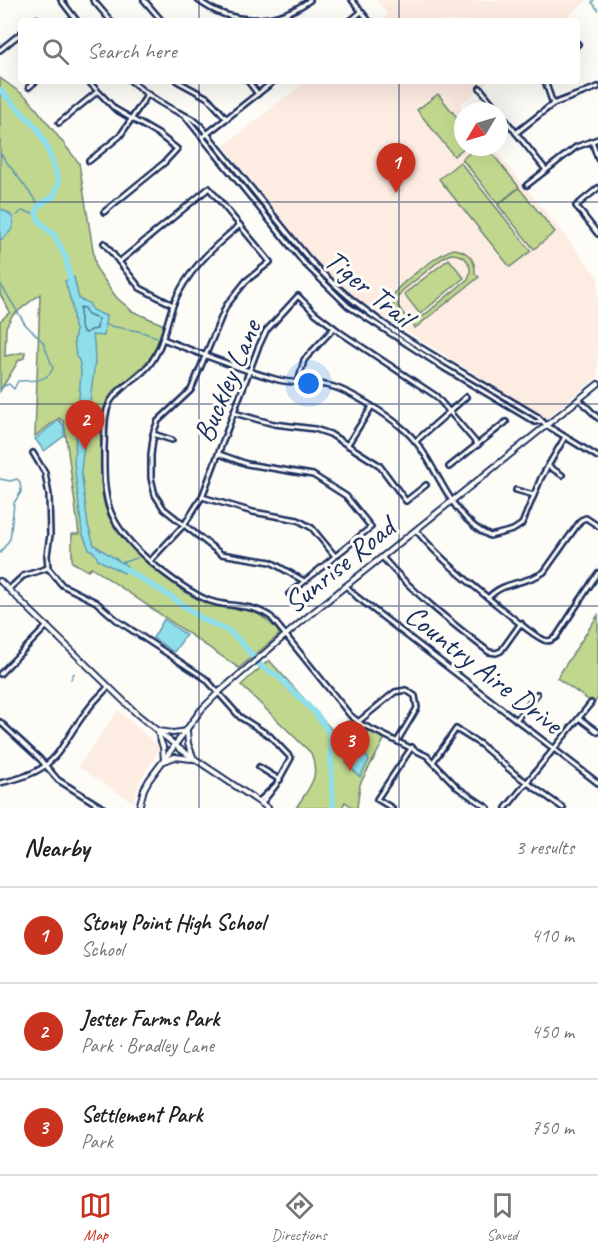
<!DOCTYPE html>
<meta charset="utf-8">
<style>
:root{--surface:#fff;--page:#f2f2f2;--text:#222;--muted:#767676;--line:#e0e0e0;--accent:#c8321e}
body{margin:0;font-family:Caveat,sans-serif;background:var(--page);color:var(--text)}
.compass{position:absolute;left:454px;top:102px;width:54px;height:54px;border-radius:50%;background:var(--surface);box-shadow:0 6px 24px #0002;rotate:232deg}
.you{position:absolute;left:309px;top:384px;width:21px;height:21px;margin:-15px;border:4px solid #fff;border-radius:50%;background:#1a73e8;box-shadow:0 0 0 9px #1a73e833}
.badge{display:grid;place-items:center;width:39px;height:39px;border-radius:50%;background:var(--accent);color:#fff;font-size:20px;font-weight:700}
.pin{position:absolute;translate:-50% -50px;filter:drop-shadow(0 2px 3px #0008)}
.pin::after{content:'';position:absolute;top:32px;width:21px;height:18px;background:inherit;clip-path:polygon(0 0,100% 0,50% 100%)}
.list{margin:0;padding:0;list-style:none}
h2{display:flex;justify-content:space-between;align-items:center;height:78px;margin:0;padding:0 24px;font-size:26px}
h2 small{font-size:20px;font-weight:400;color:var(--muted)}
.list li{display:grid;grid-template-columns:39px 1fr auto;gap:18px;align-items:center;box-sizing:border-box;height:96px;padding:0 24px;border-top:2px solid var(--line)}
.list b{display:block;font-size:22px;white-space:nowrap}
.list p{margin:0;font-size:20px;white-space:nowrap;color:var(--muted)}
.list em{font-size:20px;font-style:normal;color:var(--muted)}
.icon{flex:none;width:33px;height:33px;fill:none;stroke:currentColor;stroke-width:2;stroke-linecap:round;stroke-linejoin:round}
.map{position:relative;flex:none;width:598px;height:808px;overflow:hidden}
.search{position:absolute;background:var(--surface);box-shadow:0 6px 24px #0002;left:18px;right:18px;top:18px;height:66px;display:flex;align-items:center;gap:15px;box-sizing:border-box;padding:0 21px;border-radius:6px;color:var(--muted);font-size:22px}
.sheet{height:366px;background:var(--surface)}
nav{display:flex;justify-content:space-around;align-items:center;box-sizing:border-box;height:84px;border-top:2px solid var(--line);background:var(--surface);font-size:16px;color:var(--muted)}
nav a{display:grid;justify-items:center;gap:3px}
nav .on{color:var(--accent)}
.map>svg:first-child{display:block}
.built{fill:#fdece2}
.green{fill:#c0d78d;stroke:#6e8376;stroke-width:1.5;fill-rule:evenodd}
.water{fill:#8fdfea;stroke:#6199b2;stroke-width:1.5}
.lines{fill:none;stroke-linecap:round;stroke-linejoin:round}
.shore{stroke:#497596;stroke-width:1.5}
.stream{stroke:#6199b2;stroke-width:1.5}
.river{stroke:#8fdfea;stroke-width:6}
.minor-casing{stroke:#1b2f5e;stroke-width:8}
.tertiary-casing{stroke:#1b2f5e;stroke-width:8}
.secondary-casing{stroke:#1b2f5e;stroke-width:8}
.minor{stroke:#fdfcf7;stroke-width:3}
.tertiary{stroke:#fdfcf7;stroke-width:3}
.secondary{stroke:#fdfcf7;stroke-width:4}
.grid{fill:none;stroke:#1b2f5e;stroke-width:1.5;stroke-opacity:0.55}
.labels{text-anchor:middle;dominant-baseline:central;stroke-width:6;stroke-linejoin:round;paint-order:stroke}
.street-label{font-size:30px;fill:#1b2f5e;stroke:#fdfcf7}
</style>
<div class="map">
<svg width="598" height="808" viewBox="0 0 598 808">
<rect width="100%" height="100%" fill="#fdfcf7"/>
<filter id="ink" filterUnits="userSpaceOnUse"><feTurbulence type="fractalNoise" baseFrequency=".0167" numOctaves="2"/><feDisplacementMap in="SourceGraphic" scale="12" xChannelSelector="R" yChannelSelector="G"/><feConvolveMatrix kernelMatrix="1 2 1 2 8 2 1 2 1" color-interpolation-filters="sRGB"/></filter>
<g filter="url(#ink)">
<g class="built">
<polygon points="377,0 588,0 562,21 381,21 388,15"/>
<polygon points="306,81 489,81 459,105 464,111 463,147 493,147 598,277 598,377 546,418 369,308 344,290 316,262 224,146"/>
<polygon points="118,710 160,748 140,780 133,802 78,767"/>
</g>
<g class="green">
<path d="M0 78 28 98 79 163 96 268 116 297 132 311 164 325C160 334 158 346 152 355 136 379 108 386 102 417 99 428 101 442 101 454 101 474 100 494 107 513 119 544 174 588 204 602 235 616 249 598 278 631L279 635 239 668 91 567 88 571 72 562V534H79L64 422 59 418 35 436 40 294 12 316 6 327 5 356 25 352 24 358 19 360 0 391V321L10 312 0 294Z"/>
<polygon points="438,94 463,125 463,147 465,147 454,156 417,110"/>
<polygon points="477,147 487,147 519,187 498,204 462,159"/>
<polygon points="460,162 531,251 510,267 439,179"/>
<polygon points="519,188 555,232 534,249 498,205"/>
<path d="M454 249C468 251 476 260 475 274L479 277 415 328 413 323C398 321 387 306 396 291 402 282 443 251 454 249ZM451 254C466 254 474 265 468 279L422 317 414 319 405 316 398 306V298L402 291 444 257Z"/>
<polygon points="449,259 464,278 420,314 404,294"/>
<polygon points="598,615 598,697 594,704 557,678"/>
<path d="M269 660 334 732 350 719 357 725 385 738 360 784 357 808H353L345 802 342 808H296C309 787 321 778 311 753L241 685Z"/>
</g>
<g class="water">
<path d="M0 209C21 216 15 231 0 240Z"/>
<polygon points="74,277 79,299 89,303 92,310 106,316 104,336 92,335 94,341 95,362 81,470 88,525 94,545 127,566 124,573 98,560 94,552 89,549 82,532 74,462 81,372 79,360 76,357 74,340 76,330 74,328 72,305 65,281"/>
<polygon points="59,420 64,426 64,436 44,451 35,439"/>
<polygon points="164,619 186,635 174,652 153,638"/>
<polygon points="362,749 369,760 360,777 346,763 348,754"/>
</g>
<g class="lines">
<polygon class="shore" points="80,307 84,308 88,315 98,319 97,329 91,330 86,333 83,332 80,325"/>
<g class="stream">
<polyline points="594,0 592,2 598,10"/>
<polyline points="0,153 39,205"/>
<polyline points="17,215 22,211 36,214"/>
<path d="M0 283 25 324 43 342 53 368C47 383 32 380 18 381L14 389 9 384 2 387 0 391"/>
<polyline points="105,325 138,331 157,337"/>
<polyline points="0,479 10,481 17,479 20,482 21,492 14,503 10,539 0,553"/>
<polyline points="121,563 137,558"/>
<polyline points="71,679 74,673"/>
</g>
<g class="river">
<polyline points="0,90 37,128 46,145 59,182 53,197 39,205 36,214 40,222 54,235 66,258 71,284"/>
<polyline points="120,566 170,596 204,620 227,630 239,640 261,666 279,677 317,715 330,734 333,808"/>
</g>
<g class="minor-casing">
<g id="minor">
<polyline points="93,0 111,21"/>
<polyline points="144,0 162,21"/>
<path d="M198 0C232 26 276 25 310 0"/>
<polyline points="352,0 369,21"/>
<polyline points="35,21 37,19 39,21"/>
<polyline points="350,21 361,12"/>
<polyline points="577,45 578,44"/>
<polyline points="0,50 21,33"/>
<polyline points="88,81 115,109 158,134 177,149 164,163 104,212"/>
<polyline points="177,81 208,98 227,119"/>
<polyline points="248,81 258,94"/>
<polyline points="545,81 553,104"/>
<polyline points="29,87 36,81"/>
<polyline points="480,88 546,170"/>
<polyline points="59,123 97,92"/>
<polyline points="516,133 553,104 598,87"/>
<polyline points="203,137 274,81"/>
<polyline points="592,141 598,159"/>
<polyline points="89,161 120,136 148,94"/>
<polyline points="527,185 576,147 598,139"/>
<polyline points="598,188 576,206 598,234"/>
<path d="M240 225C213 247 186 272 173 305 166 324 163 347 150 364 139 379 120 385 110 402 103 416 105 432 104 447 104 468 103 490 110 510 123 545 170 580 201 597 225 610 246 600 271 617L350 715 361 724 427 756 458 788 488 808"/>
<polyline points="104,243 140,288 173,305"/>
<polyline points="119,262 209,188 270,262 246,281 226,306 191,390 158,421 154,431 151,455 151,478 155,495 164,509 221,554 271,562 304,581"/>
<path d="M163 339C200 354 237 368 275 379 294 385 315 381 334 387 353 393 386 414 401 427 438 456 444 515 490 536L513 530 522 524 541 478 565 437"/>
<polyline points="298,383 304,360 334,328"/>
<polyline points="579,399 598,418"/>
<polyline points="234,413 274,424 315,429 330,434 379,465 406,501 426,485"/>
<polyline points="153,434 172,440"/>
<polyline points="416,441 466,397"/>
<polyline points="348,444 371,408"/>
<polyline points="33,453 45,473 49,495 50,535 47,555 48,568"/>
<polyline points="219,454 247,464 313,475 346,496 371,527 289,594"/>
<polyline points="548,466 562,475"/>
<polyline points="449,467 506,422"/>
<polyline points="516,490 534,495"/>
<polyline points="202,497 253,512 298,520 312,528 335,556"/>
<path d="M416 530C442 562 481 592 513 618 522 625 533 635 544 640 549 642 552 640 556 637L598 573"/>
<path d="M382 557C412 592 453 624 489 652L496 653 501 651 521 623"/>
<polyline points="150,561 184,525 202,497 258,348 266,331 298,296 315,313 341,333 436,396 478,445"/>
<polyline points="346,586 357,597 598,783"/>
<polyline points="9,589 23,576 48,568 62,585 96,602 118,621 206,679 240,717 270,736 291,758 276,785 262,803"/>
<path d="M489 597C504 581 527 584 544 572L581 520 586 518 598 526"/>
<polyline points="0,674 47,626"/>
<polyline points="579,718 598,732"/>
<polyline points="516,720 537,694"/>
<polyline points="0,722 40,759 58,780 103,808"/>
<polyline points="358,722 395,692 406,690 415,696 417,708 398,740"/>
<polyline points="433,762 456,729 480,744 515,774 563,808"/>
<polyline points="259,767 280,780"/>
<polyline points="259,801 274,787"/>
<polyline points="392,808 377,799 412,747"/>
<polyline points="506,808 591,703"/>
</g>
</g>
<g class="tertiary-casing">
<g id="tertiary">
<polyline points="61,0 77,21"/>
<path d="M131 81C146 94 166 107 184 115 191 118 194 119 200 125L308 258C371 328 459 368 538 417L546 425 598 457"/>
<polyline points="184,115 304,263 348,306 444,368 535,422 541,421"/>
<path d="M0 783C62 770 55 750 89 708 95 700 102 694 108 687"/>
</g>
</g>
<g class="secondary-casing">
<g id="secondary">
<polyline points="0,581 137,714 180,749 268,808"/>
<polyline points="158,731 173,733 187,731 188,744 194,759"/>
<polyline points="158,733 163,747 164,760"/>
<polyline points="164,761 175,757 191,759"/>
<polyline points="139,808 144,789 149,780 201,710 219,692 307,617 598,384"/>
</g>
</g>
<use href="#minor" class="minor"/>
<use href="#tertiary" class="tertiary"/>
<use href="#secondary" class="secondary"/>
</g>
</g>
<path class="grid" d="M199 0V21M399 0V21M199 81V808M399 81V808M0 202H598M0 404H598M0 606H598"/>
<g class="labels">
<g class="street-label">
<text transform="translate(369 288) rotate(39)">Tiger Trail</text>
<text transform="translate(227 381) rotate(-67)">Buckley Lane</text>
<text transform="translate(339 565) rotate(-39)">Sunrise Road</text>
<text transform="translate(484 669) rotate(38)">Country Aire Drive</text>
</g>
</g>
</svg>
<svg class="compass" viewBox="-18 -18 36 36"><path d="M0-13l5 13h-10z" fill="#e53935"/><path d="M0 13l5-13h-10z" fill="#767676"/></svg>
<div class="you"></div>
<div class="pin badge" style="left:396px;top:193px">1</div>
<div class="pin badge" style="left:85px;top:450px">2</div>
<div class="pin badge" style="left:350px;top:771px">3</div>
<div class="search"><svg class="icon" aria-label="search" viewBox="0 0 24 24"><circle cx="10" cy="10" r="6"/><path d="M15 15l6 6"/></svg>Search here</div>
</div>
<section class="sheet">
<h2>Nearby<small>3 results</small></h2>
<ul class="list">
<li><span class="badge">1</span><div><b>Stony Point High School</b><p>School</p></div><em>410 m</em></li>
<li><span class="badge">2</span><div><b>Jester Farms Park</b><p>Park · Bradley Lane</p></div><em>450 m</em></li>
<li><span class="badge">3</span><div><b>Settlement Park</b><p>Park</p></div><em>750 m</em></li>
</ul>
</section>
<nav>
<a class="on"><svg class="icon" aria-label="map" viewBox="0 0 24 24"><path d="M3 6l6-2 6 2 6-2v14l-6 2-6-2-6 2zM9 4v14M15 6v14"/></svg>Map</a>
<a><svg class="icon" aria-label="directions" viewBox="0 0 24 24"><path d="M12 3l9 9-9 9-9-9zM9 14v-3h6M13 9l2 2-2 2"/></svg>Directions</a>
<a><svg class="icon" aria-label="saved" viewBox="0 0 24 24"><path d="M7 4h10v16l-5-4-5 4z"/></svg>Saved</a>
</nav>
